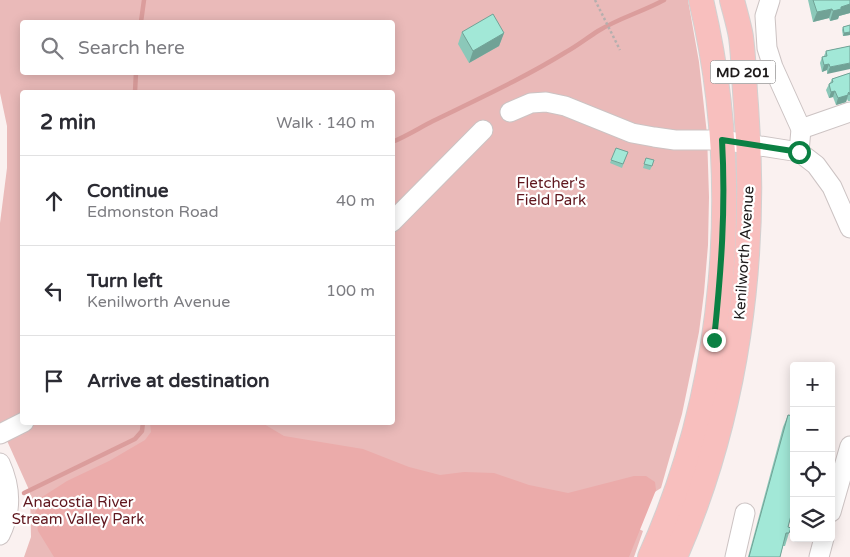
<!DOCTYPE html>
<meta charset="utf-8">
<style>
:root{--surface:#fff;--page:#f7f7f7;--text:#2b2b33;--muted:#7c7c81;--line:#e1e1e2}
body{margin:0;font-family:"Varela Round",sans-serif;background:var(--page);color:var(--text)}
.controls{position:absolute;right:15px;bottom:15px;display:grid;overflow:hidden;border-radius:5px;box-shadow:0 2px 12px #0003}
.controls button{width:45px;height:45px;display:grid;place-items:center;padding:0;border:0;border-bottom:1px solid var(--line);background:var(--surface);color:var(--text);font:25px sans-serif}
.stop{position:absolute;width:15px;height:15px;margin:-11px;border:4px solid #0b8043;border-radius:50%;background:#fff}
.stop.end{background:#0b8043;border-color:#fff;box-shadow:0 1px 5px #0008}
.list{margin:0;padding:0;list-style:none}
h2{display:flex;justify-content:space-between;align-items:center;height:65px;margin:0;padding:0 20px;font-size:21px}
h2 small{font-size:16px;font-weight:400;color:var(--muted)}
.list li{display:grid;grid-template-columns:32px 1fr auto;gap:15px;align-items:center;box-sizing:border-box;height:90px;padding:0 20px;border-top:1px solid var(--line)}
.list b{display:block;font-size:19px;white-space:nowrap}
.list p{margin:0;font-size:16px;white-space:nowrap;color:var(--muted)}
.list em{font-size:16px;font-style:normal;color:var(--muted)}
.icon{flex:none;width:28px;height:28px;fill:none;stroke:currentColor;stroke-width:2;stroke-linecap:round;stroke-linejoin:round}
.map{position:relative;flex:none;width:850px;height:557px;overflow:hidden}
.search{position:absolute;background:var(--surface);box-shadow:0 2px 12px #0003;left:20px;top:20px;width:375px;height:55px;display:flex;align-items:center;gap:12px;box-sizing:border-box;padding:0 18px;border-radius:5px;color:var(--muted);font-size:19px}
.panel{position:absolute;background:var(--surface);box-shadow:0 2px 12px #0003;left:20px;top:90px;width:375px;height:335px;border-radius:5px}
.map>svg:first-child{display:block}
.green{fill:#eabab9;fill-rule:evenodd}
.forest{fill:#ebabaa}
.lines{fill:none;stroke-linecap:round;stroke-linejoin:round}
.stream{stroke:#db9d9c;stroke-width:4.5}
.minor-casing{stroke:#ccc3c3;stroke-width:21}
.major-casing{stroke:#d2d1d1;stroke-width:26}
.path{stroke:#b6afae;stroke-width:2.5;stroke-dasharray:2.5 2.5;stroke-linecap:butt}
.minor{stroke:#fff;stroke-width:19}
.major{stroke:#f8bfbe;stroke-width:24}
.wall{fill:#8bc8b9}
.shaded-wall{fill:#71a296}
.building{fill:#a2e8d7;stroke:#71a296}
.route{stroke:#0b8043;stroke-width:6}
.labels{text-anchor:middle;dominant-baseline:central;stroke-width:4.5;stroke-linejoin:round;paint-order:stroke}
.shield{fill:#fff;stroke:#615f5f;stroke-width:1}
.shield-label{font-size:14px;font-weight:bold;fill:#1d1a1a}
.park-label{font-size:15px;fill:#60171e;stroke:#fff}
.street-label{font-size:15px;fill:#1d1a1a;stroke:#fff}
</style>
<div class="map">
<svg width="850" height="557" viewBox="0 0 850 557">
<rect width="100%" height="100%" fill="#faf1f0"/>
<path class="green" d="M0 0H688L699 62 707 134 709 197 708 245 704 293 699 332 682 414 661 488 630 508 626 523 643 531 634 557H24L31 537 30 492 0 425V223L7 168V126L0 93ZM22 22H392V72H22ZM22 92H392V422H22Z"/>
<polygon class="forest" points="150,423 259,423 264,424 284,436 363,449 409,467 440,475 464,472 494,473 529,485 568,493 634,476 646,476 655,482 656,490 629,557 54,557 38,531 35,513 42,497 67,481 109,461 145,440 151,432"/>
<g class="lines">
<g class="stream">
<polyline points="141,22 144,0"/>
<polyline points="135,92 136,72"/>
<path d="M392 142C407 136 419 128 433 121 478 99 524 78 566 52 577 46 587 38 598 31 619 18 642 12 664 0"/>
<polyline points="24,493 135,439 142,431 143,422"/>
</g>
<g class="minor-casing">
<g id="minor">
<polyline points="770,0 765,16 767,48 773,67 801,129 799,152"/>
<polyline points="510,112 531,103 546,102 565,106 632,133 654,137 675,140 722,140 799,152 816,165 832,187 850,228"/>
<polyline points="801,129 850,112"/>
<polyline points="392,222 483,130"/>
<polyline points="0,434 24,422"/>
<path d="M0 463C11 487 12 511 0 535"/>
<polyline points="831,512 850,446"/>
<polyline points="735,557 745,513"/>
<polyline points="819,557 824,538"/>
</g>
</g>
<g class="major-casing">
<g id="major">
<path d="M650 557C727 387 744 181 701 0"/>
<path d="M675 557C737 416 758 258 746 105 744 83 744 59 741 37 739 25 735 12 732 0"/>
</g>
</g>
<polyline class="path" points="595,0 620,50"/>
<use href="#minor" class="minor"/>
<use href="#major" class="major"/>
</g>
<g class="wall">
<polygon points="808,0 850,0 850,13 839,16 838,19 830,21 829,18 813,22"/>
<polygon points="850,25 850,35 843,36 842,30 843,27"/>
<polygon points="462,32 504,33 499,46 469,63 458,44"/>
<polygon points="850,46 827,74 827,70 822,72 820,63 822,57 824,56 826,51"/>
<polygon points="850,73 850,101 848,101 847,99 846,102 836,105 833,97 829,98 826,90 829,84 830,83 832,79"/>
<polygon points="616,148 628,152 622,168 610,163"/>
<polygon points="646,158 652,166 650,170 643,168"/>
<polygon points="788,415 794,416 794,515 793,516 791,516 788,527 789,533 785,546 783,546 780,557 748,557 783,427"/>
</g>
<g class="shaded-wall">
<polygon points="850,4 850,13 839,16 838,19 830,21 833,11 841,7"/>
<polygon points="832,9 829,18 813,22 817,12"/>
<polygon points="850,32 850,35 843,36 844,33"/>
<polygon points="504,33 499,46 469,63 473,51"/>
<polygon points="850,63 850,69 827,74 830,67"/>
<polygon points="829,64 827,70 822,72 824,65"/>
<polygon points="835,91 833,97 829,98 831,92"/>
<polygon points="849,92 846,102 836,105 838,98"/>
</g>
<g class="building">
<polygon points="813,0 850,0 850,4 841,7 841,9 833,11 832,9 817,12"/>
<polygon points="493,14 504,33 473,51 462,32"/>
<polygon points="850,25 850,32 844,33 843,27"/>
<polygon points="850,46 850,63 830,67 829,64 824,65 822,57 827,56 826,51"/>
<polygon points="850,73 850,95 849,92 848,93 848,95 838,98 835,91 831,92 829,84 833,82 832,79"/>
<polygon points="616,148 628,152 623,164 611,160"/>
<polygon points="646,158 654,160 652,166 644,164"/>
<polygon points="788,415 794,416 794,504 788,527 791,528 789,533 786,533 780,557 749,557"/>
</g>
<g class="lines">
<path class="route" d="M714 340C721 272 726 209 722 140L799 152"/>
</g>
<g class="labels">
<rect class="shield" x="710.5" y="60.5" width="65" height="23" rx="4"/>
<g class="shield-label">
<text x="743" y="72">MD 201</text>
</g>
<g class="park-label">
<text x="551" y="183">Fletcher's<tspan x="551" dy="17">Field Park</tspan></text>
<text x="78" y="502">Anacostia River<tspan x="78" dy="17">Stream Valley Park</tspan></text>
</g>
<g class="street-label">
<text transform="translate(744 253) rotate(-86)">Kenilworth Avenue</text>
</g>
</g>
</svg>
<div class="controls">
<button>+</button>
<button>−</button>
<button><svg class="icon" aria-label="locate" viewBox="0 0 24 24"><circle cx="12" cy="12" r="6"/><path d="M12 2v4M12 18v4M2 12h4M18 12h4"/></svg></button>
<button><svg class="icon" aria-label="layers" viewBox="0 0 24 24"><path d="M12 4l9 5-9 5-9-5zM3 14l9 5 9-5"/></svg></button>
</div>
<div class="stop" style="left:799px;top:152px"></div>
<div class="stop end" style="left:714px;top:340px"></div>
<div class="search"><svg class="icon" aria-label="search" viewBox="0 0 24 24"><circle cx="10" cy="10" r="6"/><path d="M15 15l6 6"/></svg>Search here</div>
<section class="panel">
<h2>2 min<small>Walk · 140 m</small></h2>
<ul class="list">
<li><svg class="icon" aria-label="ahead" viewBox="0 0 24 24"><path d="M12 20V5M6 11l6-6 6 6"/></svg><div><b>Continue</b><p>Edmonston Road</p></div><em>40 m</em></li>
<li><svg class="icon" aria-label="left" viewBox="0 0 24 24"><path d="M17 20v-9H6M10 6l-5 5 5 5"/></svg><div><b>Turn left</b><p>Kenilworth Avenue</p></div><em>100 m</em></li>
<li><svg class="icon" aria-label="arrive" viewBox="0 0 24 24"><path d="M6 21V4h12l-3 4 3 4H6"/></svg><div><b>Arrive at destination</b></div></li>
</ul>
</section>
</div>
